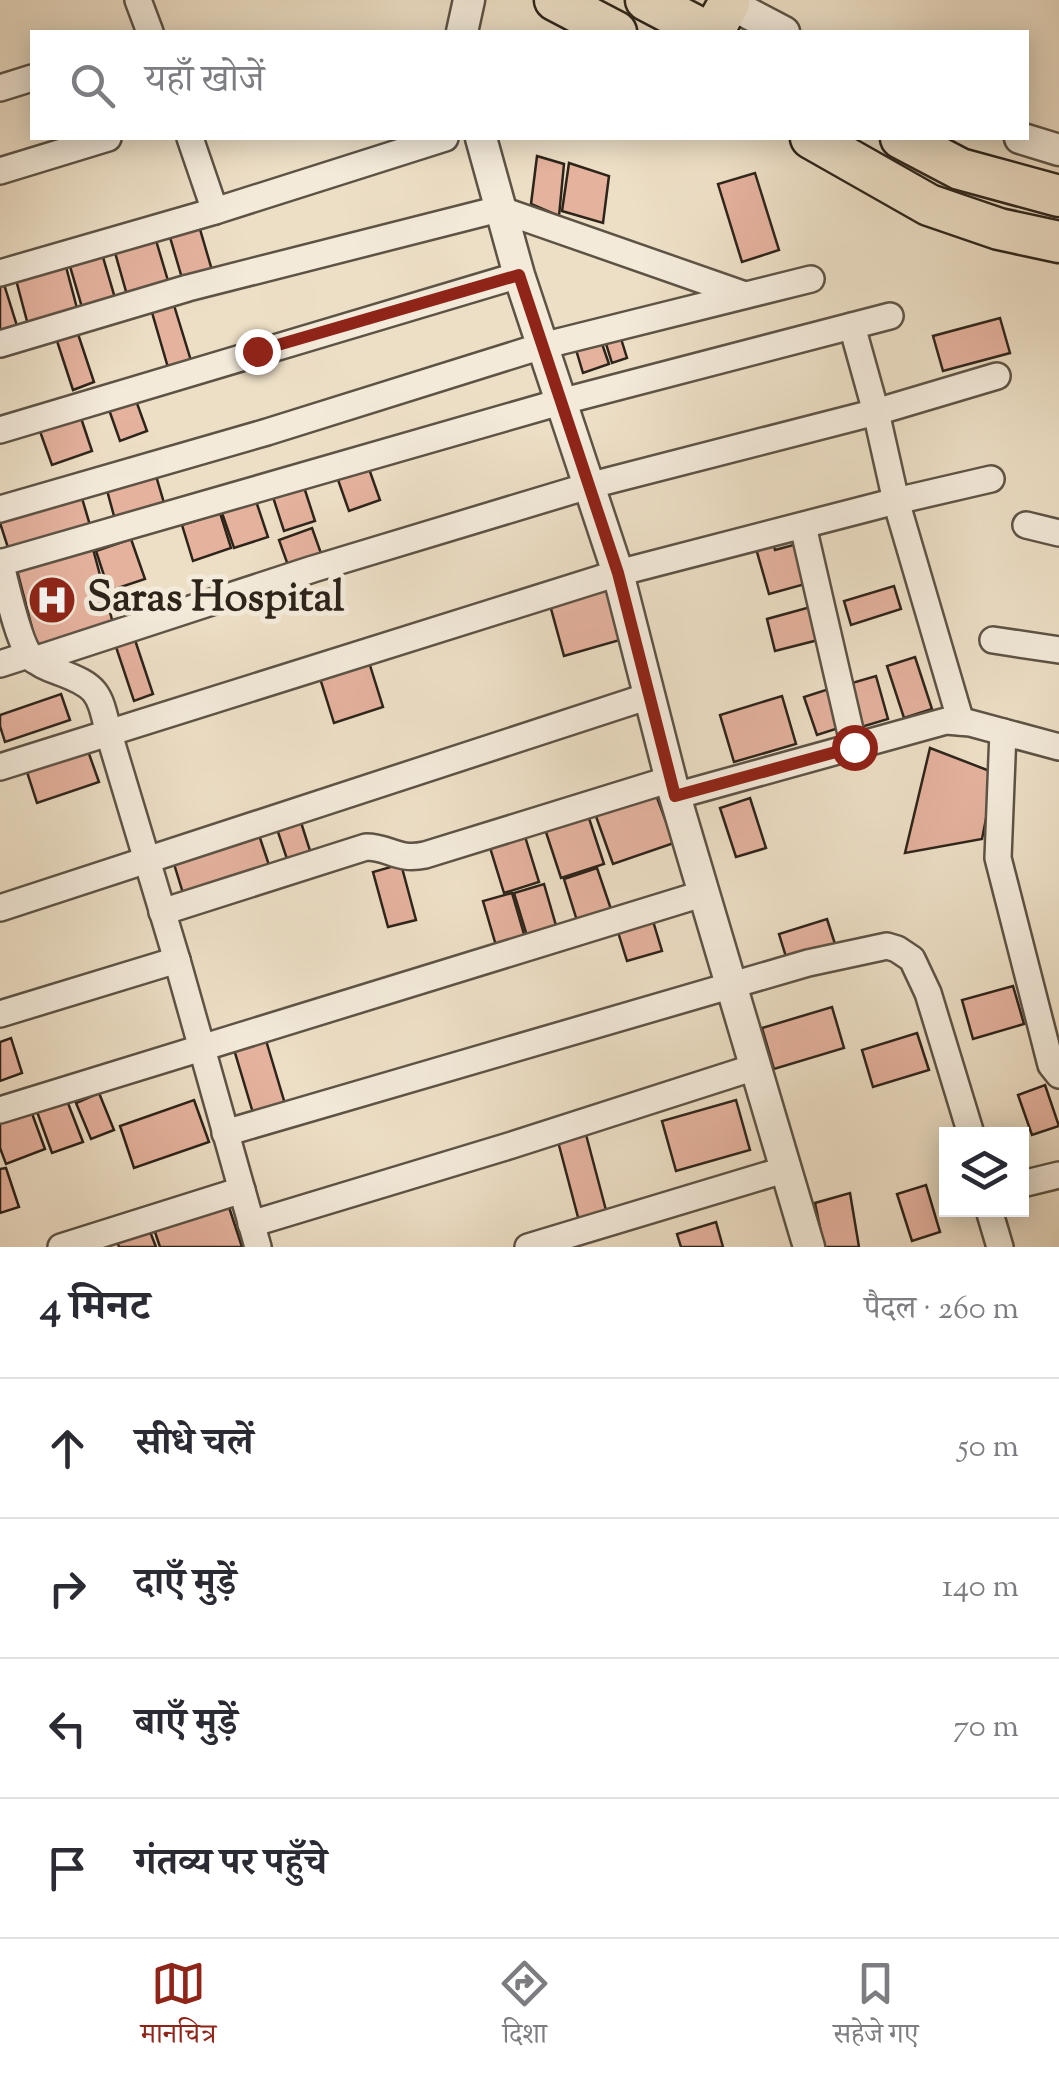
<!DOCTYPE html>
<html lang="hi">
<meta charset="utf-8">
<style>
:root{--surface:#fff;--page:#f2f2f3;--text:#2b2b33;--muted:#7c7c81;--line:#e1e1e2;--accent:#8f2418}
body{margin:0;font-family:"Sorts Mill Goudy","Noto Serif Devanagari",serif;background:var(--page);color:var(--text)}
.controls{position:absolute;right:30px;bottom:30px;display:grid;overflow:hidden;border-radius:0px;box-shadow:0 5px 25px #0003}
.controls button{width:90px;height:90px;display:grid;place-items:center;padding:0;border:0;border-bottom:2px solid var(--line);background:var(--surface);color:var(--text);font:50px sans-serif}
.stop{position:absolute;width:30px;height:30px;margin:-22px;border:8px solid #8f2418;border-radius:50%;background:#fff}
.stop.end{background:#8f2418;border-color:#fff;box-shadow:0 2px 10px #0008}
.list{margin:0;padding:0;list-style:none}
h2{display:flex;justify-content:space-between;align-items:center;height:130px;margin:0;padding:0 40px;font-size:42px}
h2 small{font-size:32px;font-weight:400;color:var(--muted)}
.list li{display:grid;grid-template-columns:65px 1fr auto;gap:30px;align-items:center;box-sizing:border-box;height:140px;padding:0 40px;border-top:2px solid var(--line)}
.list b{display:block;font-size:38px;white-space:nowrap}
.list em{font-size:32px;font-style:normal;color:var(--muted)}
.icon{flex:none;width:55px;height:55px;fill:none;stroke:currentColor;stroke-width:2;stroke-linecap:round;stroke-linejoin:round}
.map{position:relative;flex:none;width:1059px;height:1247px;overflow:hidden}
.search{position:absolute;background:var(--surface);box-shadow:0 5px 25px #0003;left:30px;right:30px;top:30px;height:110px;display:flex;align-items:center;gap:25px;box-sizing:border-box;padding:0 35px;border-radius:0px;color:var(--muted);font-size:38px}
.sheet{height:690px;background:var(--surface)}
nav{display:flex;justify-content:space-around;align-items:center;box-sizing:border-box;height:140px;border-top:2px solid var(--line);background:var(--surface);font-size:28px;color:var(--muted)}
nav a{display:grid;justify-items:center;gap:5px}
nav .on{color:var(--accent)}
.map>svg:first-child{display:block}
.building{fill:#e5b29e;stroke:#2d241a;stroke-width:2.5}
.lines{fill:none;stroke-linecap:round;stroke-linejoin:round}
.minor-casing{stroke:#5d5345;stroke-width:30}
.tertiary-casing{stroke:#5d5345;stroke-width:35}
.primary-casing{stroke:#2d241a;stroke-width:45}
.minor{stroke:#f3eada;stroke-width:25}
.tertiary{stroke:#f3eada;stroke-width:30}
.primary{stroke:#eddfc6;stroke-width:40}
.route{stroke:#8f2418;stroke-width:12}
.labels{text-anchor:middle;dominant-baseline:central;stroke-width:10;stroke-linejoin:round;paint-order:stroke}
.poi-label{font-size:42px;font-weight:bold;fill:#2d241a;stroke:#f3eada;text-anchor:start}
</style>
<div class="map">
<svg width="1059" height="1247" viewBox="0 0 1059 1247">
<rect width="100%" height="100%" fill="#eddfc6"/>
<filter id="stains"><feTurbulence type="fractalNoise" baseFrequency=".002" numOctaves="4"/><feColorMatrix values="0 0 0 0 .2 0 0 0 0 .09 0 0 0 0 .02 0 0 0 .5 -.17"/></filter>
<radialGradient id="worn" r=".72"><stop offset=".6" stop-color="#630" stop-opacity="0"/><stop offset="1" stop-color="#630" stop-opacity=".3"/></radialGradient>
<g class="building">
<polygon points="537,156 564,164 559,216 531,204"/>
<polygon points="569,163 609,176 603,223 562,211"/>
<polygon points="755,173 779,250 742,262 718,184"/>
<polygon points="197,219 214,277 184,285 167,227"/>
<polygon points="155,237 169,284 127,295 114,249"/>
<polygon points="100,247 117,305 84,314 67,256"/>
<polygon points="65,263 78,312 28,325 15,276"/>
<polygon points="3,281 17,326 0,331 0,282"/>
<polygon points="173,302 192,364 169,371 151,309"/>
<polygon points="1000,318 1010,353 943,371 933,336"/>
<polygon points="618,329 627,358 612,363 603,334"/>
<polygon points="78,334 94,382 73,390 57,341"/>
<polygon points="599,335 609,364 583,373 574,343"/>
<polygon points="134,395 147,431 120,441 107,404"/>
<polygon points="78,409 92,451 52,465 37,423"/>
<polygon points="368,466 380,500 349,511 337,477"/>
<polygon points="154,469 167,513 117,527 105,483"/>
<polygon points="303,484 315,521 284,531 272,494"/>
<polygon points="79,488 92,532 11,557 0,523 0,513"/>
<polygon points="256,501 268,537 234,548 222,513"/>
<polygon points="220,513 231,548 193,561 182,525"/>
<polygon points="312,528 323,559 290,571 279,540"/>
<polygon points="131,539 145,579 109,591 96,551"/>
<polygon points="772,540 775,550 797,544 809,583 769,594 755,545"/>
<polygon points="93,549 114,627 37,647 17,570"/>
<polygon points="894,586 901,609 851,625 844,601"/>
<polygon points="606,589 620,640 564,656 550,605"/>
<polygon points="814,606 822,639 775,651 767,619"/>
<polygon points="133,634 153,694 134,701 114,641"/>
<polygon points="915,657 932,709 904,718 887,666"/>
<polygon points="368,659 383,707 334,723 319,675"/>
<polygon points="876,676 888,719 858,728 845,685"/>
<polygon points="832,688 845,726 817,735 804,697"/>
<polygon points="61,694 70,720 5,742 0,726 0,715"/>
<polygon points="782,696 796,744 734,762 720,715"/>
<polygon points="930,748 995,773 982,839 905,853"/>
<polygon points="88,751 99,782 37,803 27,772"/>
<polygon points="653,787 674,843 613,864 593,808"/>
<polygon points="750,798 766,848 736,857 720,808"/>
<polygon points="586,809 604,864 561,878 543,823"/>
<polygon points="298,813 313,860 290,868 274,820"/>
<polygon points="256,826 272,874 186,903 171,854"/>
<polygon points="523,830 539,882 504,893 488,841"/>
<polygon points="401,864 416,920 388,927 373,872"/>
<polygon points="597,868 613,915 579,927 564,879"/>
<polygon points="544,884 557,929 528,939 514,893"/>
<polygon points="512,893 526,941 497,949 483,901"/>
<polygon points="827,919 835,944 787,960 779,934"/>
<polygon points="653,921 662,951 627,961 618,932"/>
<polygon points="1013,986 1024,1024 973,1039 962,1000"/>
<polygon points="832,1007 844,1048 774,1069 762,1028"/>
<polygon points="917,1033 929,1070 873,1087 862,1050"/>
<polygon points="265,1037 285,1104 253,1113 233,1046"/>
<polygon points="11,1038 22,1073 0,1081 0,1042"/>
<polygon points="1045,1085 1059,1126 1032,1135 1018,1095"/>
<polygon points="99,1093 114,1130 91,1139 76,1103"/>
<polygon points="66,1098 83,1142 52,1153 36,1109"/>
<polygon points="194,1100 209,1142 134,1168 120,1126"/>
<polygon points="736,1100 750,1150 676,1171 662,1121"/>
<polygon points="30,1108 45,1149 6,1164 0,1148 0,1120"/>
<polygon points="584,1127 607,1214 579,1221 556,1134"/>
<polygon points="6,1168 19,1207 0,1213 0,1169"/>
<polygon points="926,1185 940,1232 912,1241 897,1194"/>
<polygon points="850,1193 859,1247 824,1247 815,1203"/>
<polygon points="226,1198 242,1247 160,1247 152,1223"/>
<polygon points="716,1222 723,1247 681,1247 677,1234"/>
<polygon points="149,1229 156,1247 119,1247 117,1241"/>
</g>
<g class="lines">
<g class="minor-casing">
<g id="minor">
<polyline points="138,0 150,32"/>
<polyline points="0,88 32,78"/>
<polyline points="190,138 215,211"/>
<polyline points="0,171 108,138"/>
<polyline points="0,273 215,211 445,138"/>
<polyline points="852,326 876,412 896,501 961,722"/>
<polyline points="0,344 188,288 499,209 745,295"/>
<polyline points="0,430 519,275"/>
<polyline points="0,509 267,432 542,346 811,279"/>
<polyline points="1026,525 1059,533"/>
<polyline points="803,526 854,747"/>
<path d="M0 562C6 583 18 644 32 658 39 665 50 669 59 672 100 687 99 694 109 734L177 960 258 1247"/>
<polyline points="0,563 560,402 890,316"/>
<polyline points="993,640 1059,650"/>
<polyline points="34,660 313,569 588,486 876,412 997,376"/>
<polyline points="0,664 28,655"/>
<polyline points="1003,732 998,858 1051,1065 1059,1075"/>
<polyline points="0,767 618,573 896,501 991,479"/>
<polyline points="675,796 946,721 970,723 1059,747"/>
<polyline points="0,908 649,696"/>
<path d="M162 912 366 847C390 847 397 861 425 855L671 779"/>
<polyline points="0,1014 177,960"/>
<polyline points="0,1110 705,893"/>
<polyline points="225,1133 808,963 887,946 897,949 912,959 928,993 971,1134"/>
<polyline points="1022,1184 1059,1175"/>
<polyline points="989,1210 1000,1247"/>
<polyline points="251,1224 512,1145 755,1067"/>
<polyline points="61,1247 242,1190"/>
<polyline points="528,1247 787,1169"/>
</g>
</g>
<g class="tertiary-casing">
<g id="tertiary">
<polyline points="723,0 784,32"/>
<polyline points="462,32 469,0"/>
<polyline points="481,138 519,275 618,573 675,796 809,1247"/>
<polyline points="1020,138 1059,150"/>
</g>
</g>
<g class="primary-casing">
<g id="primary">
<polyline points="555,0 616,32"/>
<polyline points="646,0 707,32"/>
<polyline points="713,32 729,3"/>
<polyline points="811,138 929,205 999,229 1059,242"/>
<polyline points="901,138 960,169 1059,196"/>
</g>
</g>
<use href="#minor" class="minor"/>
<use href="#tertiary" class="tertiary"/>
<use href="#primary" class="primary"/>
</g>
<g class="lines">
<polyline class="route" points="257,351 519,275 618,573 675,796 854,747"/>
</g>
<defs>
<g id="hospital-disc" transform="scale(2.5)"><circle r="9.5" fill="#8f2418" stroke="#f3eada"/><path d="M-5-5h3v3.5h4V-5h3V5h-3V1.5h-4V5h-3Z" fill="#fff"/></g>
</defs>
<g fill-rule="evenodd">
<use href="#hospital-disc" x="52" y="600"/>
</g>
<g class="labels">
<g class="poi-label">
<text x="87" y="600">Saras Hospital</text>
</g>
</g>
<rect width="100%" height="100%" filter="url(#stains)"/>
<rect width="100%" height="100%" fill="url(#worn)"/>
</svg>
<div class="controls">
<button><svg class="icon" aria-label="layers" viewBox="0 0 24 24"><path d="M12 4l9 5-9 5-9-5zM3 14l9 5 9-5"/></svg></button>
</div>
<div class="stop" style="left:854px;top:747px"></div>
<div class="stop end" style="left:257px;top:351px"></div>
<div class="search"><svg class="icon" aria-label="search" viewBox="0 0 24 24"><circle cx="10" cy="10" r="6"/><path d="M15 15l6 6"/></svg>यहाँ खोजें</div>
</div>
<section class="sheet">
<h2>4 मिनट<small>पैदल · 260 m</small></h2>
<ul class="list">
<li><svg class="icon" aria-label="ahead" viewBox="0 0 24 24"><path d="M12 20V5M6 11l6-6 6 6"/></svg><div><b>सीधे चलें</b></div><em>50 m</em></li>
<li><svg class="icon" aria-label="right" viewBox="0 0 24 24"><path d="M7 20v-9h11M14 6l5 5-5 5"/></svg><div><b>दाएँ मुड़ें</b></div><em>140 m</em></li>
<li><svg class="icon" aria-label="left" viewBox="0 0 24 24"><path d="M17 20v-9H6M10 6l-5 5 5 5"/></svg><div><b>बाएँ मुड़ें</b></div><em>70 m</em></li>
<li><svg class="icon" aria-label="arrive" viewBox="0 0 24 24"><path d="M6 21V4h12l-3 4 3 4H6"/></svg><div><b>गंतव्य पर पहुँचे</b></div></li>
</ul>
</section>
<nav>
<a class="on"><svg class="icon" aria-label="map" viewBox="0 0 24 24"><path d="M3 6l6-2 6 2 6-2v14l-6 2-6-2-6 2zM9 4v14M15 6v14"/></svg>मानचित्र</a>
<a><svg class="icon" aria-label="directions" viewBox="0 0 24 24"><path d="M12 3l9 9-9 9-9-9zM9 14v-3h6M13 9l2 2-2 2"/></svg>दिशा</a>
<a><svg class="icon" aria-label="saved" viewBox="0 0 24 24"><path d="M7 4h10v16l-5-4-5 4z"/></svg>सहेजे गए</a>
</nav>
